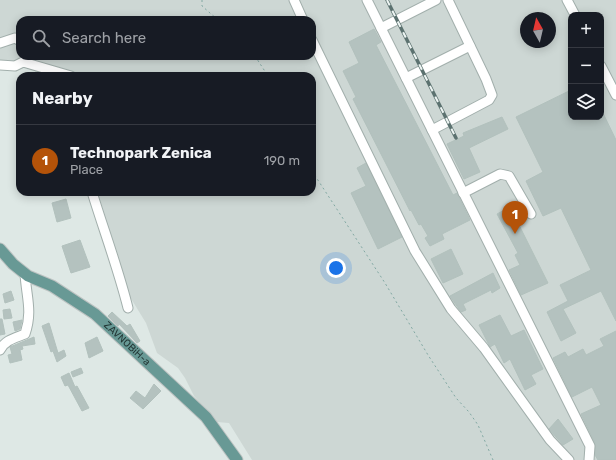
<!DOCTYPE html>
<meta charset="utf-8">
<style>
:root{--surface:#171b24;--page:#242831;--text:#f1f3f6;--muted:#9ea1a6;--line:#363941;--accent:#b45309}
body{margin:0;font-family:Rubik,sans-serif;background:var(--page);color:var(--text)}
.controls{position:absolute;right:12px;top:12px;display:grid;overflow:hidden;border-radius:8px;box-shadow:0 2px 10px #0003}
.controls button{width:36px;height:36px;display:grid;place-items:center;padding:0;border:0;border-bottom:1px solid var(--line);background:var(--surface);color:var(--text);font:20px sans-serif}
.compass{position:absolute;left:520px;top:12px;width:36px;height:36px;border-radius:50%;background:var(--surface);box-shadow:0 2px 10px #0003;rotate:352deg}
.you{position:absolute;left:336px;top:268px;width:14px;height:14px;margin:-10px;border:3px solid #fff;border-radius:50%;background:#1a73e8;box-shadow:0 0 0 6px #1a73e833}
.badge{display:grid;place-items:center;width:26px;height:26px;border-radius:50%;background:var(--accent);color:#fff;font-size:13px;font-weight:700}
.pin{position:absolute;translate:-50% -33px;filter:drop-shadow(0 1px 2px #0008)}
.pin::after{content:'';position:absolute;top:21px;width:14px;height:12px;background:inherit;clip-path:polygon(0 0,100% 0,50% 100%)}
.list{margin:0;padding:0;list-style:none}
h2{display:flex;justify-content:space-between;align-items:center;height:52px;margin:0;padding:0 16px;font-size:17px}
h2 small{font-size:13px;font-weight:400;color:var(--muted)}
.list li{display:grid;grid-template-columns:26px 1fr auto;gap:12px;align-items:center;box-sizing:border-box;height:72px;padding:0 16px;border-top:1px solid var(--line)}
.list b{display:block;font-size:15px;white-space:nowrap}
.list p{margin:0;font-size:13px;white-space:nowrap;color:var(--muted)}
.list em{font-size:13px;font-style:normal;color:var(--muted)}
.icon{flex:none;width:22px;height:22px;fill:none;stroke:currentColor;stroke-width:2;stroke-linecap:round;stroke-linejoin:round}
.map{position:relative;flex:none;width:616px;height:460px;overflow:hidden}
.search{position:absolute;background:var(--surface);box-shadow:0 2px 10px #0003;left:16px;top:16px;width:300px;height:44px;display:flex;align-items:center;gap:10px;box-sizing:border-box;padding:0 14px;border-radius:12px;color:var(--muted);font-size:15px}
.panel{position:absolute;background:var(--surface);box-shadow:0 2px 10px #0003;left:16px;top:72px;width:300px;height:124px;border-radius:12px}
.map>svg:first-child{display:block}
.built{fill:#cdd7d4;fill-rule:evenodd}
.building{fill:#b4c2bf;stroke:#b2c1bd}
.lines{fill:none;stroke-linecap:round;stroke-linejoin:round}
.minor-casing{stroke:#a2afac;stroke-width:11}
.major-casing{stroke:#bdc3c2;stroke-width:13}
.path{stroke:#82a8a3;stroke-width:1;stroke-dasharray:2 3;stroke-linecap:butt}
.minor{stroke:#fff;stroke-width:9}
.major{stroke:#689995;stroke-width:11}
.rail-casing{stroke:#5c7270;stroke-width:3.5}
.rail{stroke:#eef5f3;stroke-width:2;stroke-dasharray:6;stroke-linecap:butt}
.labels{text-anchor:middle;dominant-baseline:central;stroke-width:3;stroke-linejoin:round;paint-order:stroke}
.street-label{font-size:10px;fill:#223634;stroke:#eef5f3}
</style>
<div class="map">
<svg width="616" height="460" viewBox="0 0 616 460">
<rect width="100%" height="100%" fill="#dee8e5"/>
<path class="built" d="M0 0H616V460H252L229 423 217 422 194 396 185 378 178 368 157 353 146 323 127 292 90 192H312V76H37L34 69 26 63 0 66ZM571 15H601V117H571ZM526 18H550V42H526ZM20 20H312V56H20Z"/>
<g class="building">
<polygon points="374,29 381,42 376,45 453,195 457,193 470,220 442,234 444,239 430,246 425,238 428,236 421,224 419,225 411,210 410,211 353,99 356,97 343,71 359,63 349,42"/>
<polygon points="571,90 571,117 601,117 601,109 616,140 616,321 601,291 563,309 576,333 561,341 547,312 568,301 560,285 591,270 561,208 543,216 526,181 543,172 516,117"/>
<polygon points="502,117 508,129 469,148 480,172 464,179 447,144 464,136 463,133"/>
<polygon points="366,163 402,237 378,249 351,193 366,186 357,168"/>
<polygon points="66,199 71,218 57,222 52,203"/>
<polygon points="510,207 548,283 521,295 509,270 520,265 515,255 518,253 497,214"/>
<polygon points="80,240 90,267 71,273 62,246"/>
<polygon points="451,249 463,274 443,283 431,259"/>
<polygon points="493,273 500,288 492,293 491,290 463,304 466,310 461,312 450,296"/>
<polygon points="11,291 14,300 5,303 3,294"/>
<polygon points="10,309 12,318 4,319 3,310"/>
<polygon points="112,312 127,326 130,324 140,341 137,343 119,324 118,326 108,316"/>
<polygon points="500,315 511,336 524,330 543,369 531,375 536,384 525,390 510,359 504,363 495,344 490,347 479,325"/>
<polygon points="0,319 2,319 5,334 0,335"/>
<polygon points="22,320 20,329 15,331 13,322"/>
<polygon points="49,323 58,353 64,350 66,356 57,362 53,351 51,352 42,326"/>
<polygon points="616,331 616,460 598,460 595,455 595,443 581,414 601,405 592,387 572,397 553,358 565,352 568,357 583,349 586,355 604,346 600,339"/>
<polygon points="34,337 35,344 22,346 23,349 20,350 22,360 10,363 8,355 12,354 10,347"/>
<polygon points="97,337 103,351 89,358 85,343"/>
<polygon points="81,368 83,373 73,377 71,372"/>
<polygon points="69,373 75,387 77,386 89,408 82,411 68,385 65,386 61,377"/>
<polygon points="154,384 161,391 143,409 130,398 136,391 145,398"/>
<polygon points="558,419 573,439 563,445 549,429"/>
</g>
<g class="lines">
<g class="minor-casing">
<g id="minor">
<polyline points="294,0 303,20"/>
<polyline points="367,0 590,446 589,460"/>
<polyline points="567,0 575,15"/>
<polyline points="381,28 436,0"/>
<polyline points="312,40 415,251 451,309 484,348 550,440 569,460"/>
<polyline points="0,43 15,38 20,41"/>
<polyline points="0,65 15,66 23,62 71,76"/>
<polyline points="601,66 616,95"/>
<polyline points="406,78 470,46"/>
<polyline points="432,130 489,100 492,95 486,79 448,0"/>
<path d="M92 192C104 231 118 268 128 308"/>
<polyline points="463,193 500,174 509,176 531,214"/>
<path d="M0 350C5 340 15 338 25 334 33 311 26 296 25 273"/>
</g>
</g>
<g class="major-casing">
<g id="major">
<path id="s1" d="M0 249 13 264 28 276 52 286 95 314 206 417 237 460"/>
</g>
</g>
<g class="path">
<polyline points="202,0 202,6 218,20"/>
<polyline points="255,56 268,76"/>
<polyline points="312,171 385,283 428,355 456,398 469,412 478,425 493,460"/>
</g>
<use href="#minor" class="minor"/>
<use href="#major" class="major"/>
<g class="rail-casing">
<polyline id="rail" points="387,0 456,138"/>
</g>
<use href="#rail" class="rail"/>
</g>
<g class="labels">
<g class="street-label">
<text stroke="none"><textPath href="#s1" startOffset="160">ZAVNOBiH-a</textPath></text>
</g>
</g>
</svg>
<div class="controls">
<button>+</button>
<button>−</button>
<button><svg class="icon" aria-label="layers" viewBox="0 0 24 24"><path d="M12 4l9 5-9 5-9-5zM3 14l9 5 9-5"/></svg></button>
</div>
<svg class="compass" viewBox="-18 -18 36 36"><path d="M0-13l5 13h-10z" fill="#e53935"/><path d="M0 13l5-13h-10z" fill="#9ea1a6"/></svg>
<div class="you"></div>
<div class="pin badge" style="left:515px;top:234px">1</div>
<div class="search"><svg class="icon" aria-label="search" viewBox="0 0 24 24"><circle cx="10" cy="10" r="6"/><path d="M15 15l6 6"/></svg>Search here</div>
<section class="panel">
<h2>Nearby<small></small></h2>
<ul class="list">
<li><span class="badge">1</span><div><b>Technopark Zenica</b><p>Place</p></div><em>190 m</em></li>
</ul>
</section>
</div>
